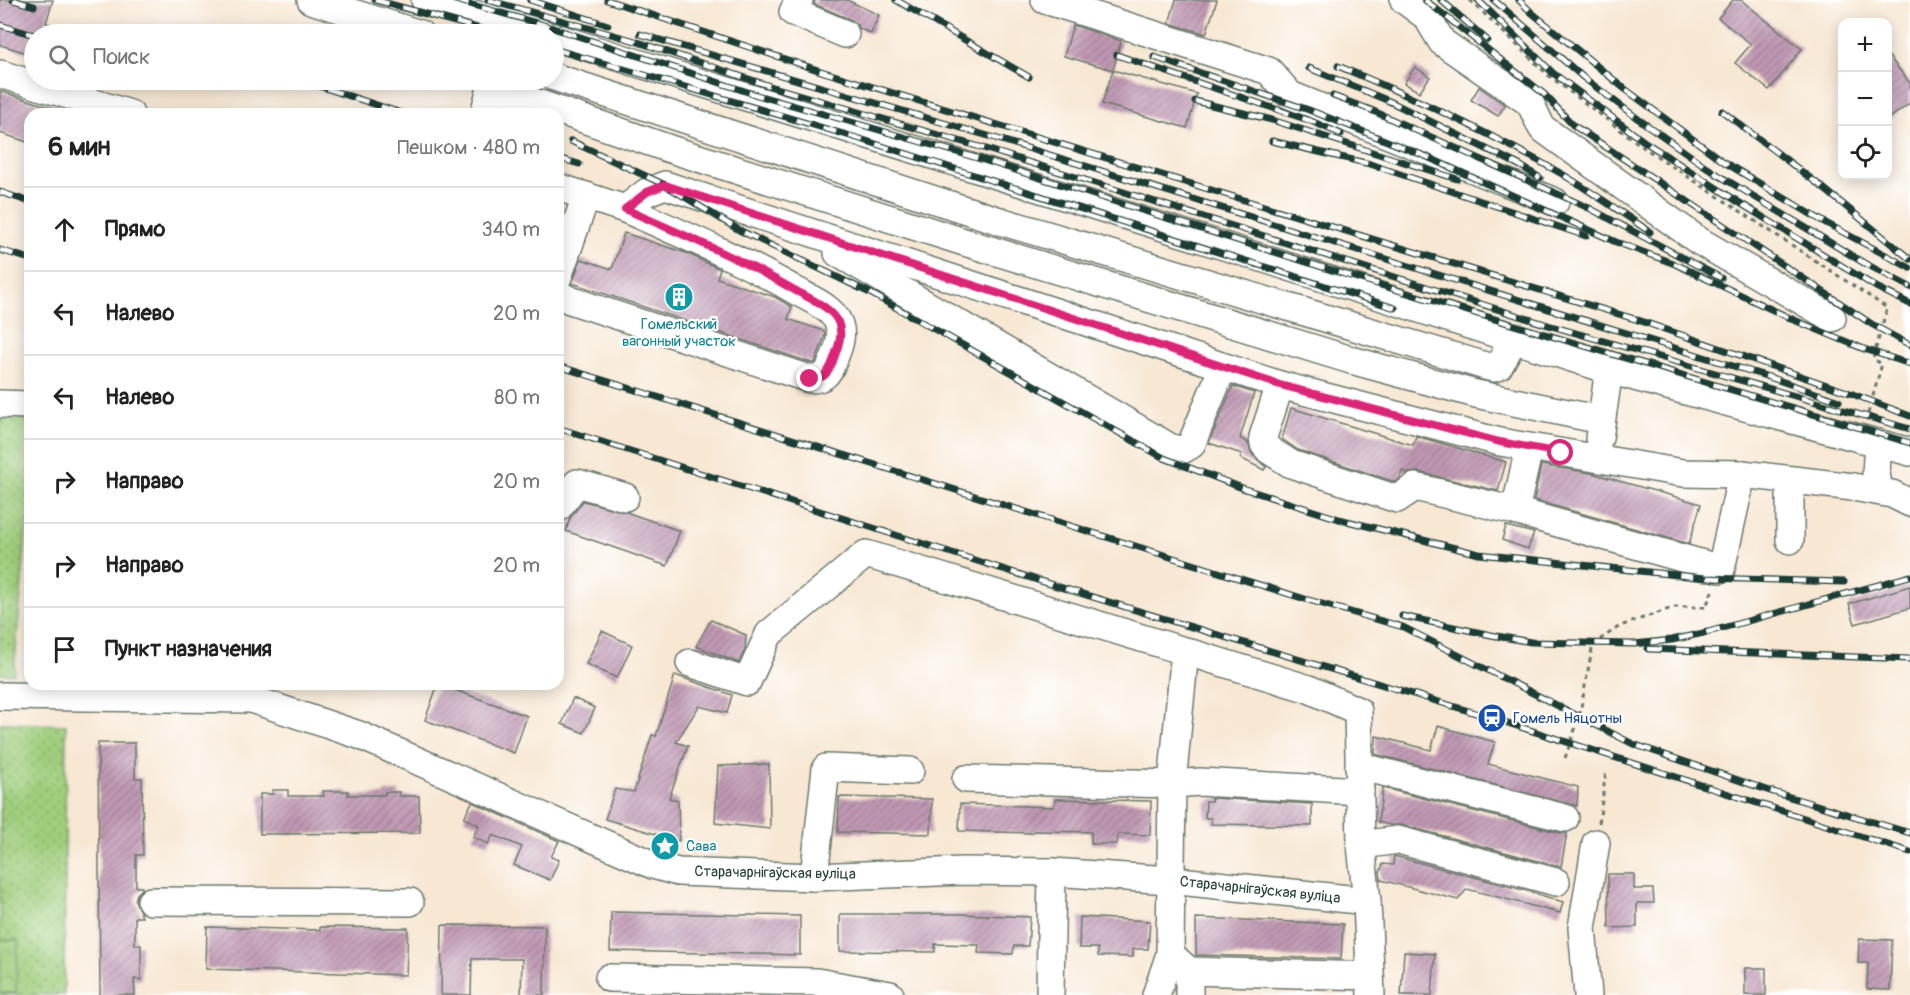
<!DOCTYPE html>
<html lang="ru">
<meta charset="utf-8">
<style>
:root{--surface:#fff;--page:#f2f2f2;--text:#222;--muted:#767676;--line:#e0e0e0}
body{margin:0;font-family:Pangolin,sans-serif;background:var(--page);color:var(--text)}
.controls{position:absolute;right:18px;top:18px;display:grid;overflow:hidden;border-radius:12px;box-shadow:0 3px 15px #0003}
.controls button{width:54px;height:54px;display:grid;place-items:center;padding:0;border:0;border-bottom:2px solid var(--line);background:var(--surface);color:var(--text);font:30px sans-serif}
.stop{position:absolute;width:18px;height:18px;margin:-14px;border:4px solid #db2777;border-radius:50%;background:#fff}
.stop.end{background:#db2777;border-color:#fff;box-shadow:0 2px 6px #0008}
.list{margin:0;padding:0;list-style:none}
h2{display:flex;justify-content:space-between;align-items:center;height:78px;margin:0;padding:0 24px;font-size:26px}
h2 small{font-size:20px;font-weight:400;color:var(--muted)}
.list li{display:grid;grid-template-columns:39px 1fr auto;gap:18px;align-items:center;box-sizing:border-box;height:84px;padding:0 24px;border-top:2px solid var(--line)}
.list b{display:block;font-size:22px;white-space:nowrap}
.list em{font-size:20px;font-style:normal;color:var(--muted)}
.icon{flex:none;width:33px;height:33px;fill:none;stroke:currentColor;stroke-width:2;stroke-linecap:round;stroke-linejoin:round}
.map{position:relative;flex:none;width:1910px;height:995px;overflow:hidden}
.search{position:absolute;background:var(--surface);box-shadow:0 3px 15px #0003;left:24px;top:24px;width:540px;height:66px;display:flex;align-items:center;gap:15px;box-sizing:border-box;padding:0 21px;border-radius:33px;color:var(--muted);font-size:22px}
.panel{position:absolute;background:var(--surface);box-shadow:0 3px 15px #0003;left:24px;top:108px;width:540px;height:582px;border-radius:18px}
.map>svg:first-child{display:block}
.grass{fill:url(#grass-dots);stroke:#5f8558;stroke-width:1.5}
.park{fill:url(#park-crowns);stroke:#5f8558;stroke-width:1.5}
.building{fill:url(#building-hatch)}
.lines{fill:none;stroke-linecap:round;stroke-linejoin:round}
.minor-casing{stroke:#6b786c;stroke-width:30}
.path{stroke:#6b786c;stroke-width:3;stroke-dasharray:4.5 4.5;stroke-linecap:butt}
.minor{stroke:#fff;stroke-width:27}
.rail-casing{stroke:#1f3d34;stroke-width:7}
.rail{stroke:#fff;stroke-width:4.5;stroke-dasharray:14;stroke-linecap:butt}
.route{stroke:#db2777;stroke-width:8}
.labels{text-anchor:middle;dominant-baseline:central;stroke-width:4.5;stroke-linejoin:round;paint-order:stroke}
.culture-label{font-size:15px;fill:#0d838f;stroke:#fff}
.transit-label{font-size:15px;fill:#164399;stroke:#fff;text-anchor:start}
.street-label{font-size:15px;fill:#1f3d34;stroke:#fff}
</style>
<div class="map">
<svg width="1910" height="995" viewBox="0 0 1910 995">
<defs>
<pattern id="grass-dots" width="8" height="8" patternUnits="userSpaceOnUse" patternTransform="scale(1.5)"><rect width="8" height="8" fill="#9fcd7b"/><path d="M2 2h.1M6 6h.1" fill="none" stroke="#81a866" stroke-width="1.8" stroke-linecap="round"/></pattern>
<pattern id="park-crowns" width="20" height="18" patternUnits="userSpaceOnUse" patternTransform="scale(1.5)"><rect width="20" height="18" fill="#9fcd7b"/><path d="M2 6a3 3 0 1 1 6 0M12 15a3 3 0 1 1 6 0" fill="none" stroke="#81a866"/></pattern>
<pattern id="building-hatch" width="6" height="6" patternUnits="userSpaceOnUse" patternTransform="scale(1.5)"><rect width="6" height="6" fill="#c098b3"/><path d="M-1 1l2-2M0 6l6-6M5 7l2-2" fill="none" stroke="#9b7d92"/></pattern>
</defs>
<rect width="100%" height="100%" fill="#fff"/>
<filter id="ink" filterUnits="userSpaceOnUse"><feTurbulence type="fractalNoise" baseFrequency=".0167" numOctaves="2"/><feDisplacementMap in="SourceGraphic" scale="12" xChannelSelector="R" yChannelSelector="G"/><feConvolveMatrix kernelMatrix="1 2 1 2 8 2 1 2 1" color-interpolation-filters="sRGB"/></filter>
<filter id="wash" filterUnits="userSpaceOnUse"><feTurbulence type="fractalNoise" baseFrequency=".008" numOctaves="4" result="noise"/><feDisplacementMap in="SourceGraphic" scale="24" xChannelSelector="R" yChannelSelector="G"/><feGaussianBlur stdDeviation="1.35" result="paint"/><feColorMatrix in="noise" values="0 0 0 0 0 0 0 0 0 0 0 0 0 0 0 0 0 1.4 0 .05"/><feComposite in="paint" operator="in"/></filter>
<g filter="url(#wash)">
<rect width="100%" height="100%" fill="#f7e7d3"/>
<g class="grass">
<polygon points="0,418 30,420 30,490 14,674 0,674"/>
<polygon points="0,723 66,725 64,995 0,995"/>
</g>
<polygon class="park" points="0,940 18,940 16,993 0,993"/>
<g id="blocks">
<g class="building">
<polygon points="0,0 53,0 46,23 73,31 72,34 34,34 34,55 0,45"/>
<polygon points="815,0 847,0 879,15 871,34 859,28 857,24 851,20 814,4"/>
<polygon points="1176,0 1217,0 1206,34 1169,23"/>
<polygon points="1733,0 1741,0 1802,49 1769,90 1735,63 1751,44 1718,18"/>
<polygon points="1073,25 1121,41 1113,70 1064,56"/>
<polygon points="1887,54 1910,83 1910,103 1887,120"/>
<polygon points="1415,67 1430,77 1419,92 1404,83"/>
<polygon points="1113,70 1197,94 1187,128 1102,104"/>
<polygon points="1479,87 1505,105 1498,116 1471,100"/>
<polygon points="0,91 62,111 61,114 30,114 30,143 0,133"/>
<polygon points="624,233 686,253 720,269 717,278 775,297 792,307 788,319 824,331 825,335 815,363 812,363 572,283 581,259 612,269"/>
<polygon points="1233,386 1254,393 1240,438 1248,443 1252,454 1266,467 1264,470 1240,458 1242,454 1209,443"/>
<polygon points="1291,408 1413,445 1416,436 1506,462 1498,491 1418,472 1408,473 1402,471 1400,478 1395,482 1298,450 1282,439"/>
<polygon points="1541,465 1591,473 1701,504 1689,544 1534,500"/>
<polygon points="583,501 626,512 680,531 667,566 566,531 570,518"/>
<polygon points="1506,526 1534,533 1528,549 1502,540"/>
<polygon points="1910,586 1910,608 1855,624 1849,604"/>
<polygon points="711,620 746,635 745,649 739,663 696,646"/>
<polygon points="602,631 632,645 617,678 586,664"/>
<polygon points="675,675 732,695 727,713 699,706 676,742 688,746 669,798 678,800 679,841 605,819 615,789 634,792 652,735 656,736"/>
<polygon points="438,684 527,716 514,753 425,720"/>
<polygon points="573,698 595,708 584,733 562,724"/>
<polygon points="1438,726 1495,742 1488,764 1578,787 1577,806 1375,754 1376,736 1431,750"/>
<polygon points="98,743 135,743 135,778 142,778 143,855 136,855 136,887 142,887 142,889 137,894 135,900 142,917 135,917 135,945 141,945 141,980 134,979 135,995 100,995"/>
<polygon points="769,764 770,829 715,823 718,766"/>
<polygon points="1383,788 1561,833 1567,833 1561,867 1402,825 1390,825 1378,822"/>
<polygon points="273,790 288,790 288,796 324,796 323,791 348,791 348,795 385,795 385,792 399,792 399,796 419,796 420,833 260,834 260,794 273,794"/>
<polygon points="839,797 932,799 931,834 838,832"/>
<polygon points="1211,798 1312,804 1312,826 1211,824 1212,818 1205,818 1206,801 1211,801"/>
<polygon points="1055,799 1151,801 1150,835 1118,834 1117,844 1091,844 1091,832 1033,831 1033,833 959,831 960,804 1054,807"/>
<polygon points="472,802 559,841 551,857 559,860 550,880 514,865 522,847 493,835 488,844 473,837 479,825 464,818"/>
<polygon points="1394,856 1531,892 1563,902 1560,913 1467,889 1458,900 1381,880 1380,872 1383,864 1393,865"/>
<polygon points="1608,874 1634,874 1634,889 1653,889 1654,903 1637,903 1637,927 1609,928"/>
<polygon points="611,912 800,916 800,955 610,951"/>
<polygon points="840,914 960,914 1030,917 1028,946 1014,946 1013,954 978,953 979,945 935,944 935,952 840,951"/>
<polygon points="1080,917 1150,921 1148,949 1133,949 1133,957 1098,956 1098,948 1079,948"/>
<polygon points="1196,918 1343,924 1341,959 1196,955"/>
<polygon points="442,925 545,926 544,995 521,995 522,959 472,959 471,995 441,995"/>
<polygon points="207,927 320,930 320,927 408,928 406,975 206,969"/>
<polygon points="1859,939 1892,940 1890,990 1867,989 1868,963 1858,963"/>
<polygon points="1404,952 1435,954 1432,995 1401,995"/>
<rect x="1745" y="968" width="21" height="27"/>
</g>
</g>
</g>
<g filter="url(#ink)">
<use href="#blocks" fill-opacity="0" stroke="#6b786c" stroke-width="1.5"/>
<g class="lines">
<g class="minor-casing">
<g id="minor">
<polyline points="311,0 420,34"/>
<polyline points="425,0 509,24"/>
<polyline points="799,0 793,12 845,34"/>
<polyline points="1045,0 1269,71 1290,95 1555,202"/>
<polyline points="1404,0 1427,17 1442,42 1530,103 1542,128 1699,241 1832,318"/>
<polyline points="506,34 509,24 544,34"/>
<polyline points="554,37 1243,252 1609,370"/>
<polyline points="0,74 130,114"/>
<polyline points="554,77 1000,221 1489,367 1494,368 1499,366 1514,339"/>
<polyline points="491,87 670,149 961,241 1351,360 1476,394 1601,420"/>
<polyline points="484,114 493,80"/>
<polyline points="558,187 625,209 647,192 665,185 1280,385 1500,442 1683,473 1742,474 1853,487 1892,494 1910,503"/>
<polyline points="838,253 1171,448 1182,450 1191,445 1223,367"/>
<polyline points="558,277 586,196"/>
<path d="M558 294 570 300 810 379C824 379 828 374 833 361 838 349 844 335 838 322 832 308 811 299 798 292 743 260 684 235 625 209"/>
<polyline points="1280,385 1263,437 1264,444 1269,450 1291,464 1397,499 1415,487 1515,511 1721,569 1742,474"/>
<polyline points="0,404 30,405"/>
<polyline points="1599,438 1609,370 1910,452"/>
<polyline points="1878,443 1876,473 1879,491"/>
<polyline points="558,508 577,483 625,497"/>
<polyline points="1515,511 1529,448"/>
<polyline points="1790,540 1790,480"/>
<polyline points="1185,651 1172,784 1170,954 1189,971"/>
<polyline points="690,663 747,682 769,634 866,554 1309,689 1358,711 1361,845 1367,901 1371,995"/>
<polyline points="0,696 251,699 359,735 653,865 678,872 814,877 963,871 1052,872 1170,880 1367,901"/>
<polyline points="1359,766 1565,818"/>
<polyline points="966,779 1172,784 1200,782 1360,791"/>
<polyline points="1361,845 1398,840 1556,882"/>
<polyline points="814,877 826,768 910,771"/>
<polyline points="151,901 410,902"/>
<polyline points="609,978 817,982 890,995"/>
<polyline points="1050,995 1052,872"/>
<polyline points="1156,995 1170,954"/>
<polyline points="1189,995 1189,971 1370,976"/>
<polyline points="1588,995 1582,928 1596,843"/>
</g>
</g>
<g class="path">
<polyline points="1470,0 1548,75 1643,147 1887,308 1873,359 1882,364 1867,417"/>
<polyline points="1565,758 1579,718 1593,644 1620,626 1675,607 1706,607 1713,589"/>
<polyline points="1599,823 1606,771"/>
</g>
<use href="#minor" class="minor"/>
<g class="rail-casing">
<g id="rail">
<polyline points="13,0 34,6"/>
<polyline points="375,0 499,34"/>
<polyline points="455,0 544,25 757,95 977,158 1347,275 1910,443"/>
<polyline points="488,0 632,40 770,86 980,147 1548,325 1910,429"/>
<polyline points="530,0 608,25"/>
<polyline points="607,0 824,72 1638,320 1850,393 1910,416"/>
<polyline points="896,0 1029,77"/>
<polyline points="1425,0 1544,94 1573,125 1873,325 1910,345"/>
<polyline points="1441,0 1487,40"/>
<polyline points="1478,0 1553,73 1645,142 1740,203 1876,287 1910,304"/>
<polyline points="1494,0 1584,78 1637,118 1715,173 1864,263 1910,287"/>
<polyline points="1519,0 1531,12 1625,89 1724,162 1824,222 1910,268"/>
<polyline points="0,25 34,35"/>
<polyline points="640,34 985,135 1772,378 1839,401"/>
<polyline points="554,49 638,73 857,138 1395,308"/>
<polyline points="1117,55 1311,121 1341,134"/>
<polyline points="1154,57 1309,110 1425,156 1616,242 1675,264 1794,320 1864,349 1910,364"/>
<path d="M1338 66C1415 98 1490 133 1562 174 1592 192 1621 212 1650 232"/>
<polyline points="1309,68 1389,101 1521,166 1540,178"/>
<polyline points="301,80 404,114"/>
<polyline points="1333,96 1371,110 1591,209 1721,278"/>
<polyline points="1195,101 1272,120 1457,179"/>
<polyline points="1722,111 1822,187 1910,259"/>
<polyline points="571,141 665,185 739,230 870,293 1164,458 1245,489 1339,519 1479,554 1705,578 1844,582"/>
<polyline points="1272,141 1370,164 1586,236"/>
<polyline points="558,158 579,164"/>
<polyline points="0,192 30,202"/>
<polyline points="0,250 30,259"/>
<polyline points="558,366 1305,599 1403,627 1633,744 1770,791 1910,833"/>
<polyline points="558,428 1053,585 1492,718 1910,852"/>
<polyline points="1402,616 1491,635 1531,642 1634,644 1672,640 1708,632 1910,576"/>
<polyline points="1648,649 1910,659"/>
</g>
</g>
<use href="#rail" class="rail"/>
</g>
</g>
<g class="lines" filter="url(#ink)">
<path class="route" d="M810 379C824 379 828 374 833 361 837 349 844 335 838 322 832 308 811 299 798 292 743 260 684 235 625 209L647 192 665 185 1280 385 1500 442 1561 453"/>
</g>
<defs>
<g id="building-disc" transform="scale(1.5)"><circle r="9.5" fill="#0f9aa8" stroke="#fff"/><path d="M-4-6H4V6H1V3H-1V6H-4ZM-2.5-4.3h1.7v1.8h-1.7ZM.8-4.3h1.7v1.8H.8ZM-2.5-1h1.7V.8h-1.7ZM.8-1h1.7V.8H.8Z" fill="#fff"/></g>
<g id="station-disc" transform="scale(1.5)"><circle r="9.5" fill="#1a4fb4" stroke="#fff"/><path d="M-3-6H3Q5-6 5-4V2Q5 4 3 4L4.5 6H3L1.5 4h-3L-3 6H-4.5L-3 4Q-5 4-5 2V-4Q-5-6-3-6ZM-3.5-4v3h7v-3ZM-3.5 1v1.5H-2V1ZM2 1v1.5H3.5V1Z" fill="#fff"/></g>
<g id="sight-disc" transform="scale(1.5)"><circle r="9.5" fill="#0f9aa8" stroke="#fff"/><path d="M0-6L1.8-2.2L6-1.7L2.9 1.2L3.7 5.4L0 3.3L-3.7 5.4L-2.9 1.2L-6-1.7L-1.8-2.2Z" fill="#fff"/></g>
</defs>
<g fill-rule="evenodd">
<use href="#building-disc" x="679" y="297"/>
<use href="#station-disc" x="1492" y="718"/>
<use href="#sight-disc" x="665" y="846"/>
</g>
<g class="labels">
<g class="culture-label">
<text x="679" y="324">Гомельский<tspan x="679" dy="17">вагонный участок</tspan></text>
<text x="686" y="846" text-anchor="start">Сава</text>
</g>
<g class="transit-label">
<text x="1513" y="718">Гомель Няцотны</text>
</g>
<g class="street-label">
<text transform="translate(775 873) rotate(1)">Старачарнігаўская вуліца</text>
<text transform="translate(1260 890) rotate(6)">Старачарнігаўская вуліца</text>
</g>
</g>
</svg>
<div class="controls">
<button>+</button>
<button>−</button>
<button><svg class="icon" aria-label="locate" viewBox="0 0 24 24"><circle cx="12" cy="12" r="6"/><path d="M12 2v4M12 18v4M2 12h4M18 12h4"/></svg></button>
</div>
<div class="stop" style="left:1561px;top:453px"></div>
<div class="stop end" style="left:810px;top:379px"></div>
<div class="search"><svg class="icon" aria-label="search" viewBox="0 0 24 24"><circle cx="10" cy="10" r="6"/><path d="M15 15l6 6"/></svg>Поиск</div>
<section class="panel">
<h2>6 мин<small>Пешком · 480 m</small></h2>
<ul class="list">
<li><svg class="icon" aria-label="ahead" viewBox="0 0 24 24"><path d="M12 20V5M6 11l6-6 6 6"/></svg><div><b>Прямо</b></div><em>340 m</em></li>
<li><svg class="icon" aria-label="left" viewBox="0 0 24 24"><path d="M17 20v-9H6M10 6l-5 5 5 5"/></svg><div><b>Налево</b></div><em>20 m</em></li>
<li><svg class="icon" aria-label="left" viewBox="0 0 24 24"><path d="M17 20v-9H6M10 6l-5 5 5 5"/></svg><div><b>Налево</b></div><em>80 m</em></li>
<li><svg class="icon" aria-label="right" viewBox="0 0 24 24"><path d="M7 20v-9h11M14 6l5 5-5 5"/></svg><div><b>Направо</b></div><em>20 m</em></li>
<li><svg class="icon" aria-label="right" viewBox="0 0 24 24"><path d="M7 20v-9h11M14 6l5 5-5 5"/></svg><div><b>Направо</b></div><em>20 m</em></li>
<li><svg class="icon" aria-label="arrive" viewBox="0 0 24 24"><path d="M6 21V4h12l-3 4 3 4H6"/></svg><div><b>Пункт назначения</b></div></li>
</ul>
</section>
</div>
